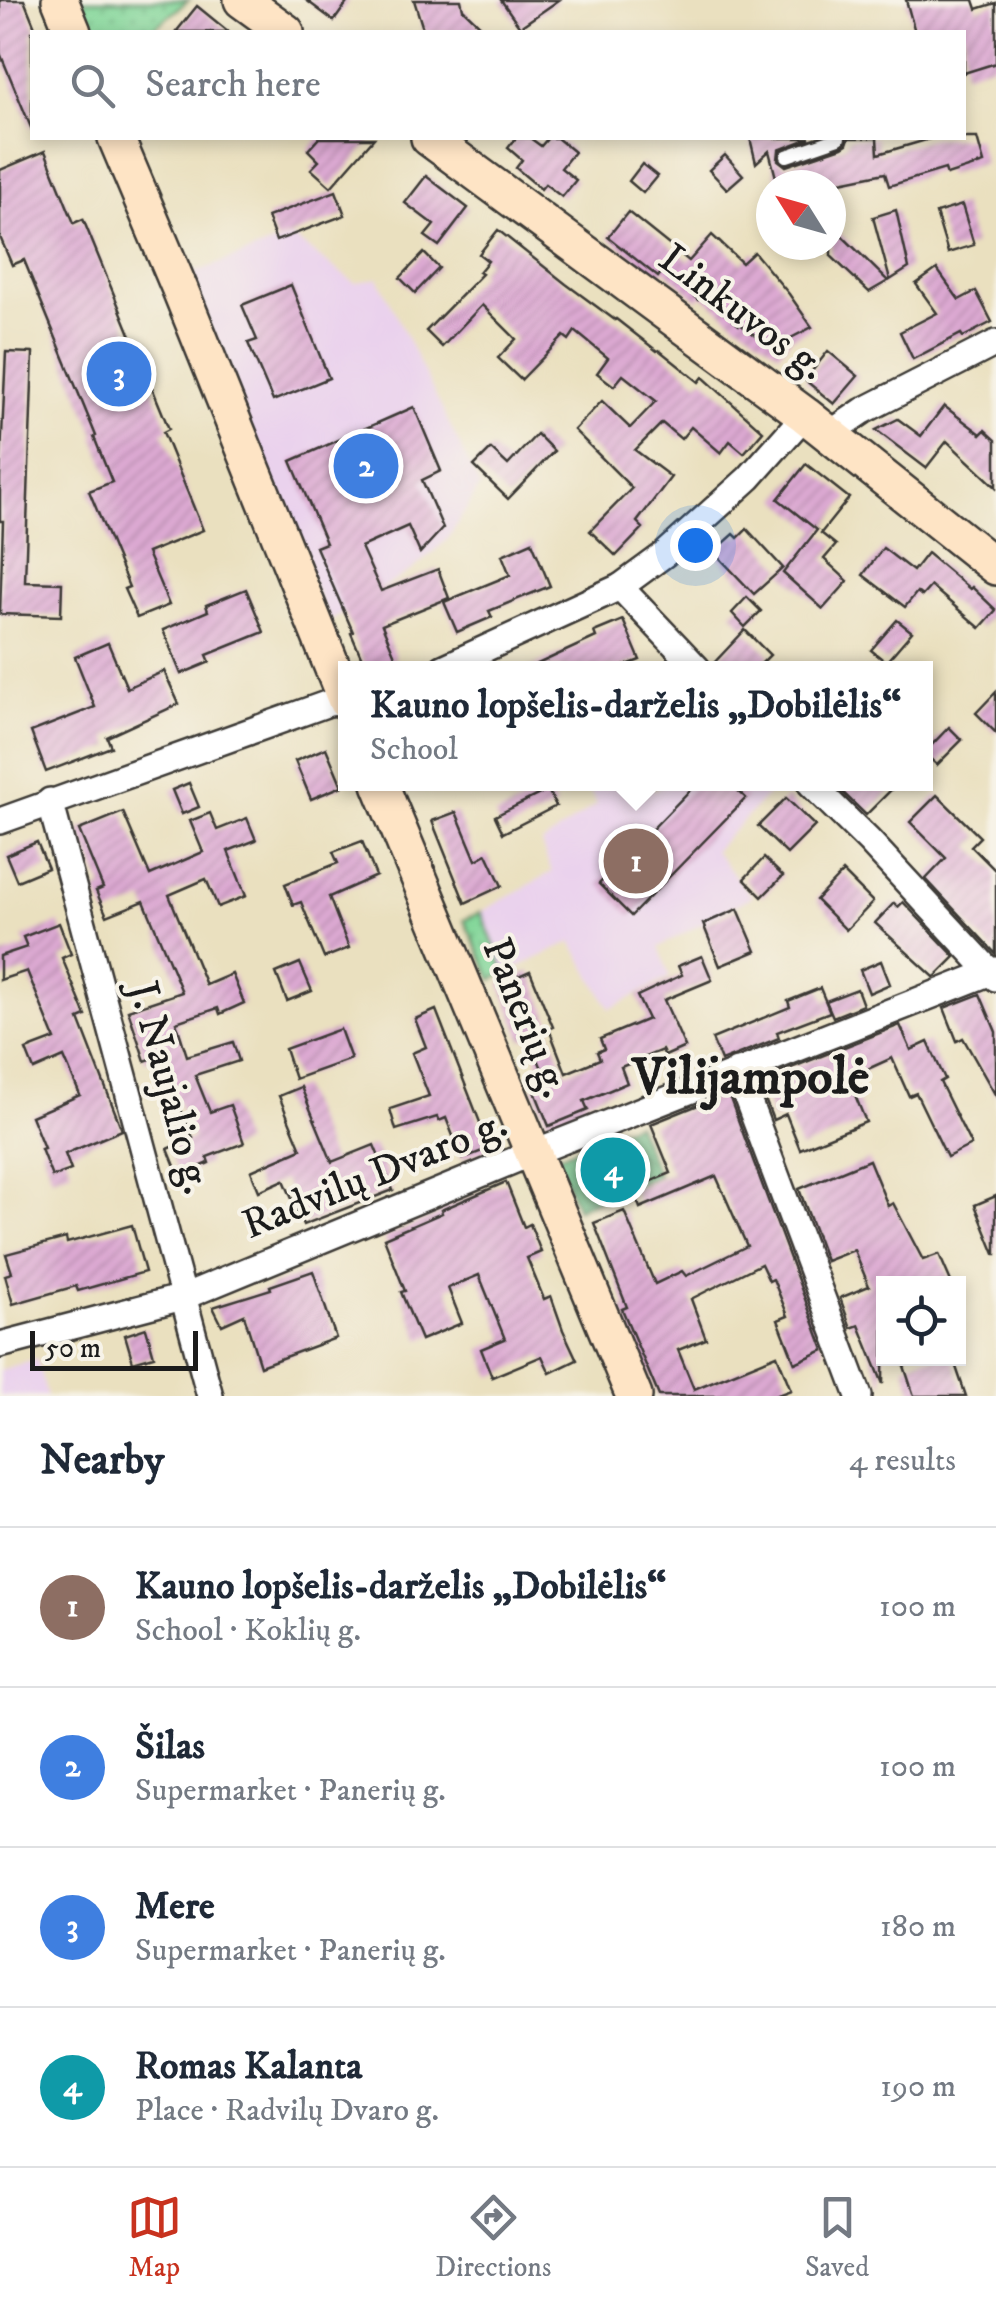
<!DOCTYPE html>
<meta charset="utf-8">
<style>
:root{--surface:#fff;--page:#f2f2f3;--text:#1f2937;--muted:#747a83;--line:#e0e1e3;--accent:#c8321e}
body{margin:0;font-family:"IM FELL DW Pica",serif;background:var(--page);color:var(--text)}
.controls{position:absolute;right:30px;bottom:30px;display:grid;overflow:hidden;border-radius:0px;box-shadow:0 5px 15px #0003}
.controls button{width:90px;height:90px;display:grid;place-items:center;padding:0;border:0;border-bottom:2px solid var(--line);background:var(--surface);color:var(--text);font:50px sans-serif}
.compass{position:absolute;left:756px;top:170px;width:90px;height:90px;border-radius:50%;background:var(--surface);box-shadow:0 5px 15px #0003;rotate:307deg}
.scale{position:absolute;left:30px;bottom:25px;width:168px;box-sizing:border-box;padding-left:10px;border:5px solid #1c1c1c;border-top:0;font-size:28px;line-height:35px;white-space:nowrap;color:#1c1c1c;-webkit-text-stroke:8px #f7f3e8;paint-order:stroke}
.you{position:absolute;left:695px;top:545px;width:35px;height:35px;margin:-25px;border:8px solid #fff;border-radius:50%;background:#1a73e8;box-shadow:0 0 0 15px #1a73e833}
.badge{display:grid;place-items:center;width:65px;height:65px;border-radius:50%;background:var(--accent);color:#fff;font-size:32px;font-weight:700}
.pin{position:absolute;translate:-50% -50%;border:5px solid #fff;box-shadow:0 2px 10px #0006}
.popup{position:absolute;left:338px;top:661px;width:595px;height:130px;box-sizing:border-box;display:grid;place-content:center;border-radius:0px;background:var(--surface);filter:drop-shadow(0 2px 8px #0005);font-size:32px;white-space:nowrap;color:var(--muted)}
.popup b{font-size:38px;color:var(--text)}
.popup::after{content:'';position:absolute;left:50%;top:100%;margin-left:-20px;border:20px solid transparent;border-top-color:var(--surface)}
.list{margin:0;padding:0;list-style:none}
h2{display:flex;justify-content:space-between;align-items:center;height:130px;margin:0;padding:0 40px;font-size:42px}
h2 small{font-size:32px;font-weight:400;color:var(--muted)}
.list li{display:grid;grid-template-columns:65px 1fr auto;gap:30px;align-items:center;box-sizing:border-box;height:160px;padding:0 40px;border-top:2px solid var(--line)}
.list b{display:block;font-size:38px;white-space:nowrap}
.list p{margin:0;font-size:32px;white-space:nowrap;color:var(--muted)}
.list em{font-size:32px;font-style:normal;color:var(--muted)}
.icon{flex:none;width:55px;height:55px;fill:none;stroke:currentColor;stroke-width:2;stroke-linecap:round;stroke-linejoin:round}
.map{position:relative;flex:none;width:996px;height:1396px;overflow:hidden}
.search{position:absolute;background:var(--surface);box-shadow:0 5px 15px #0003;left:30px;right:30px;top:30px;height:110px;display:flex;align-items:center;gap:25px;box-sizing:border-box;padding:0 35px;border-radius:0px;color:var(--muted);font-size:38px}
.sheet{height:770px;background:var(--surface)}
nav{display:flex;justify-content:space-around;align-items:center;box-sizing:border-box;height:140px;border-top:2px solid var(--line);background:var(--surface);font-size:28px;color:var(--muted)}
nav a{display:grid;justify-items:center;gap:5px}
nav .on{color:var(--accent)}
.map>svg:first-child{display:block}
.built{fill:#ead1ed}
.grass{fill:url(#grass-dots);stroke:#4f795a;stroke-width:2.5}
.forest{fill:url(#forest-crowns);stroke:#426a4e;stroke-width:2.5}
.building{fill:url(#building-hatch)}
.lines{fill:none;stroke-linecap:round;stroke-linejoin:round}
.lane-casing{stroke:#3b3934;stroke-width:18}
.street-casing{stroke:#3b3934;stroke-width:30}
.secondary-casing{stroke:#3b3934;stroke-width:40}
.lane{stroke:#fff;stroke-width:12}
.street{stroke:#fff;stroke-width:25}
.secondary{stroke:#fee4c5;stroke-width:35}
.labels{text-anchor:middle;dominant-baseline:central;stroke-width:8;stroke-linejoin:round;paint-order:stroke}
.street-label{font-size:42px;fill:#1c1c1c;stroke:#f7f3e8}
.district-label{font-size:52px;font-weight:bold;fill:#1c1c1c;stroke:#f7f3e8}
</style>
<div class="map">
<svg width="996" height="1396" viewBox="0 0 996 1396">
<defs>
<pattern id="grass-dots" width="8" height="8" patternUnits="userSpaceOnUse" patternTransform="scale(2.5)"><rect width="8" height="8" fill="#82d699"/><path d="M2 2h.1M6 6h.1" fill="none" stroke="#70b783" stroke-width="1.8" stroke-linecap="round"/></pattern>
<pattern id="forest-crowns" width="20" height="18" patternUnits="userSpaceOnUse" patternTransform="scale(2.5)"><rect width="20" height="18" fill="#69b781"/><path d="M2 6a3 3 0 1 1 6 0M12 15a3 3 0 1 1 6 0" fill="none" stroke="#569469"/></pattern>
<pattern id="building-hatch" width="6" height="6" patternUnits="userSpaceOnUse" patternTransform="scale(2.5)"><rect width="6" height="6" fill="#dca9d2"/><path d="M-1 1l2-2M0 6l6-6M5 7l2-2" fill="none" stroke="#bc91b4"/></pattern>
</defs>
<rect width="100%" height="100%" fill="#f7f3e8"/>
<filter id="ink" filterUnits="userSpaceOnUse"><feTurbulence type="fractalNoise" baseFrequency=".01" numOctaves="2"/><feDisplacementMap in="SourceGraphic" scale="20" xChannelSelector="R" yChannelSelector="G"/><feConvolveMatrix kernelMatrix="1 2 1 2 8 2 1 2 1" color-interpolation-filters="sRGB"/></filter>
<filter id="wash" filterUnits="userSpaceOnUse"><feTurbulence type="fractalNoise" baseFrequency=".0048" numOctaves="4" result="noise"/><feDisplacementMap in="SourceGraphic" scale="40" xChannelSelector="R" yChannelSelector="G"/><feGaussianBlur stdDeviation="2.25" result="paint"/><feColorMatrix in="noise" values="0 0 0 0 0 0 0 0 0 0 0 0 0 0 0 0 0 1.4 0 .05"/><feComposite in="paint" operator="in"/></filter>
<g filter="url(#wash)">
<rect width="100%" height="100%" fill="#eae0bf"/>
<g class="built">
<polygon points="292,237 355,283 378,278 480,487 447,540 412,570 329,622 188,275"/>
<polygon points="586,784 648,784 655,791 663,784 778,784 714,851 752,896 659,947 670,977 610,1009 572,942 505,973 481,912 552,872 541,844 597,804"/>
<polygon points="37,1359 47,1396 0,1396 0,1370"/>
</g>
<g class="grass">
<polygon points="75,0 189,0 149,32 89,32"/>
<polygon points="481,912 505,973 492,980 464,920"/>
</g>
<polygon class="forest" points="636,1123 658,1175 577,1209 555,1157"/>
<g id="blocks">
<g class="building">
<polygon points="0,0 24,0 37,32 32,32 32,130 0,53"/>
<polygon points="306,0 349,0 334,21"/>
<polygon points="414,0 461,0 463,9 487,32 424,32"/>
<polygon points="501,0 559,0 520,27"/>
<polygon points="906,0 974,0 977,9 996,3 996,63 964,73 964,32 915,32"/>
<polygon points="197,6 229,32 176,32"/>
<polygon points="319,138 374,138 331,187 311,169 319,161 308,150"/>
<polygon points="516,138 530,138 541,146 548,138 557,138 574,152 561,168 576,180 562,197 545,184 541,189 516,168 522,160 508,148"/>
<polygon points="750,138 810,138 779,150 778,160 786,166 842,147 847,144 849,138 877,138 878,154 933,138 977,138 984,163 947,175 945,169 889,186 885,173 826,185 778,185 769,151 756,163"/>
<polygon points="45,151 74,223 83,219 169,429 163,432 203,530 147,553 169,605 137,618 124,589 129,587 89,491 112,482 94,437 96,436 24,260 12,265 0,237 0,170"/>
<polygon points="725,155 743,175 727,189 709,170"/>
<polygon points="642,164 657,176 643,193 629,181"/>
<polygon points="426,176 468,208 439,246 425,236 434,225 405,203"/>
<polygon points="336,191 345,215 276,241 267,217"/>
<polygon points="962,205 974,245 948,253 936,213"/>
<polygon points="896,210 909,268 890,280 873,217"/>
<polygon points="628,212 689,261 712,235 742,263 754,252 789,294 812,327 791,338 779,353 740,324 739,325 702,295 698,300 664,269 658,277 608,237"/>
<polygon points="831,225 888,281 869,292 831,256"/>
<polygon points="498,230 566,284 615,320 616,319 657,351 659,350 699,382 703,377 763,431 744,453 730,441 721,453 691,427 681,439 662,423 635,450 671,477 637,522 643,528 616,556 590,531 632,488 574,430 602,401 630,428 656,401 623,375 614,386 597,373 608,358 575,331 569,340 564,336 521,380 498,358 516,339 482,305 442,347 426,331 482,274 479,272 488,261 479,254"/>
<polygon points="424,253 439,268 415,293 400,278"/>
<polygon points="937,269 959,300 976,291 992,322 963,337 961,334 913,359 900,332 937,313 916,284"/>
<polygon points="291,285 329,378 273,401 248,343 257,340 242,305"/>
<polygon points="828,351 858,376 834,404 805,380"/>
<polygon points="6,352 33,353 25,582 62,583 61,616 0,614 3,521 0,521 0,477"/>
<polygon points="944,406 981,434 985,430 996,440 996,487 947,441 926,468 876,430 898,419 921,436"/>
<polygon points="414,407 441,471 422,480 443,528 420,553 408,526 361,547 381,591 438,569 449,598 382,625 396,658 366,668 351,633 353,632 316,547 326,543 291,461"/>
<polygon points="537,434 554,451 508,499 474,466 491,449 508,465"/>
<polygon points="806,464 849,498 821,533 836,545 824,559 848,581 823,609 783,573 817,530 778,499"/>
<polygon points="747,529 783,568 754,594 714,552 734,534 738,538"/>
<polygon points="532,542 550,586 489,611 492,617 457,632 444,602 510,575 502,555"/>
<polygon points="883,548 913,571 927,553 970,589 972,587 996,610 980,628 931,586 922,596 917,592 905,607 863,575"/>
<polygon points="246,589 264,632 207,655 210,662 181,674 163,630 208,611 206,605"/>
<polygon points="747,597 761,611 745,627 732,613"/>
<polygon points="623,620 640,660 619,668 529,668 596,637 594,632"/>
<polygon points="897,620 912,632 886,662 871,650"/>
<polygon points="745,630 770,655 757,668 713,668 713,664"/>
<polygon points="108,643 127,688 164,671 179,704 107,737 111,747 46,772 31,732 95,707 75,657"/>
<polygon points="996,692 996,733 976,713"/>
<polygon points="949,727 962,740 937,765 926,755 926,751"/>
<polygon points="326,748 342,786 311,799 295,761"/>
<polygon points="189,783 199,807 182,814 172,790"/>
<polygon points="696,784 731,784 746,798 631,916 599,884"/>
<polygon points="834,784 897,784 866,815"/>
<polygon points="548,790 556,806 503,833 495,816"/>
<polygon points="937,795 980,837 971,846 996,871 996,954 926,879 946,858 910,822"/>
<polygon points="786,798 815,826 787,854 758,826"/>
<polygon points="123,812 150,875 203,852 190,821 210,813 217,830 247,818 256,840 228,851 246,896 218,907 206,879 169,895 206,985 232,974 244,1003 220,1014 218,1008 176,1022 187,1056 233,1042 239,1061 195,1075 210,1112 230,1105 244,1143 207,1157 209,1163 179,1176 168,1149 193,1138 159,1056 145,1061 128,1010 182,992 144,901 107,916 96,891 103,888 79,830"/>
<polygon points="456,812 476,860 487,854 502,886 465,903 432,821"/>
<polygon points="362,841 376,876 329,897 349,948 324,958 301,902 293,905 285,884 338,863 333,852"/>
<polygon points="37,842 48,868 17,881 6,855"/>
<polygon points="764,858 783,876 762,897 744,879"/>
<polygon points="843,872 873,902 846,930 816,900"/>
<polygon points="903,902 955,957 936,976 934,977 875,923 894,903 898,907"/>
<polygon points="738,909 756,951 720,966 703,924"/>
<polygon points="59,923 71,954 62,958 86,1016 79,1019 122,1130 65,1154 71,1170 52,1177 41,1149 44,1148 31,1116 80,1095 64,1057 34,1070 26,1050 55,1039 27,971 0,980 0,956 27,947 23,937"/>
<polygon points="702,956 712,980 664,1000 685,1047 665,1056 662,1050 621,1067 627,1083 584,1101 588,1110 549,1126 533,1087 547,1081 529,1037 523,1040 500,984 530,971 553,1027 549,1029 566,1073 600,1059 597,1052 604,1049 600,1039 648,1019 637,996 682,975 678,966"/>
<polygon points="881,961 890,984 869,993 860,970"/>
<polygon points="300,963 312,991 287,1001 276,973"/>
<polygon points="820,988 830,1012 777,1032 779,1038 721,1061 712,1039 790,1007 788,1001"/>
<polygon points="857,989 863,1005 833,1017 826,1001"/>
<polygon points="980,994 996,1032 996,1096 963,1038 957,1041 944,1008"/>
<polygon points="436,1010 490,1148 462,1159 446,1118 439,1121 437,1117 396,1130 390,1109 429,1096 412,1053 426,1047 415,1019"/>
<polygon points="900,1025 911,1050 928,1042 945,1079 940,1082 971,1145 947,1157 916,1093 909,1096 892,1058 848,1078 866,1122 800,1149 786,1114 773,1120 758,1081"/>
<polygon points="340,1029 351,1059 295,1079 285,1049"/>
<polygon points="301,1087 332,1162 374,1145 393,1190 303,1225 284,1180 259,1191 251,1171 301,1149 279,1096"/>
<polygon points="728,1093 824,1350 795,1363 778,1320 788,1316 773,1279 769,1281 761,1264 691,1299 706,1339 678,1350 694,1389 777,1355 791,1390 775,1396 659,1396 622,1309 627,1307 594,1223 624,1211 655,1284 682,1271 686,1276 747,1246 716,1176 640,1208 633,1189 671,1173 651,1124"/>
<polygon points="869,1160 888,1206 893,1203 923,1260 939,1254 952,1284 884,1284 883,1384 859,1325 851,1328 840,1298 869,1286 854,1250 826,1261 799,1189"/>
<polygon points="506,1182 524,1227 530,1224 541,1252 527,1258 544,1299 551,1296 563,1330 577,1360 550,1373 542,1356 492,1377 481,1349 505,1339 479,1275 448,1288 462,1323 421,1340 401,1292 405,1291 384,1238 442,1213 441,1210"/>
<polygon points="996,1196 996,1254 995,1254 975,1205"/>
<polygon points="132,1225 145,1272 78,1291 76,1286 13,1304 5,1275 12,1273 6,1254 66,1238 67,1243"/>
<polygon points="313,1271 336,1338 260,1366 244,1315 222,1325 213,1307 271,1289 270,1286"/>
<polygon points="146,1328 154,1356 133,1362 125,1335"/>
<polygon points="925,1358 953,1358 966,1396 914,1396 904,1366"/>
</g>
</g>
</g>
<g filter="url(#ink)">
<use href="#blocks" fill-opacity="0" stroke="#3b3934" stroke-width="2.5"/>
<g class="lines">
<g class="lane-casing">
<polyline id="lane" points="787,156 839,138"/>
</g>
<g class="street-casing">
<g id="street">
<polyline points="832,436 841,426 863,411 996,343"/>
<polyline points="620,587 697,668"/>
<polyline points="443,668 620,587 665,554 749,478 805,415"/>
<polyline points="811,784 869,841 996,978"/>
<polyline points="50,801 210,1396"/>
<polyline points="0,821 329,703 346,701"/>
<polyline points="737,1071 859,1396"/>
<polyline points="0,1345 183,1297 532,1153 996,970"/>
</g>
</g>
<g class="secondary-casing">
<g id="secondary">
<polyline points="60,0 73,32"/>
<polyline points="242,0 286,32"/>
<polyline points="116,138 179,287 346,701"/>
<polyline points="429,138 805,415 996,567"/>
<polyline points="380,784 634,1396"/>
</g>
</g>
<use href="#lane" class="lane"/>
<use href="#street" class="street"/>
<use href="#secondary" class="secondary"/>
</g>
</g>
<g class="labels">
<g class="street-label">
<text transform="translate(742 313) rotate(37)">Linkuvos g.</text>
<text transform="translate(525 1018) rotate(68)">Panerių g.</text>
<text transform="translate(169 1088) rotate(75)">J. Naujalio g.</text>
<text transform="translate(375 1175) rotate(-22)">Radvilų Dvaro g.</text>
</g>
<g class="district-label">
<text x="751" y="1078">Vilijampolė</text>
</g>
</g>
</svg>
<div class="controls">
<button><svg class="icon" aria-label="locate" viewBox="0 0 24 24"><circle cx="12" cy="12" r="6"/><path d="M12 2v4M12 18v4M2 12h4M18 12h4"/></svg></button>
</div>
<svg class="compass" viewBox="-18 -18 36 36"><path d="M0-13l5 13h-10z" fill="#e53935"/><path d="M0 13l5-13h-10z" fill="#747a83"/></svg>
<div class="scale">50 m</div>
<div class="you"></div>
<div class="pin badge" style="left:636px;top:861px;background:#8d6e63">1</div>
<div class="popup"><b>Kauno lopšelis-darželis „Dobilėlis“</b>School</div>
<div class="pin badge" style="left:366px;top:466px;background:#3f7fe0">2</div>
<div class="pin badge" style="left:119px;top:374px;background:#3f7fe0">3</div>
<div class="pin badge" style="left:613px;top:1170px;background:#0f9aa8">4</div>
<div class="search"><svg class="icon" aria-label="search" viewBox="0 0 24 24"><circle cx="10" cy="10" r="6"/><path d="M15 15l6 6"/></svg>Search here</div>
</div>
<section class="sheet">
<h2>Nearby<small>4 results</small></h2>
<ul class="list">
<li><span class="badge" style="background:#8d6e63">1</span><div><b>Kauno lopšelis-darželis „Dobilėlis“</b><p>School · Koklių g.</p></div><em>100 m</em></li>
<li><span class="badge" style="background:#3f7fe0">2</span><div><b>Šilas</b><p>Supermarket · Panerių g.</p></div><em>100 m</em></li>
<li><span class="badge" style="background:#3f7fe0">3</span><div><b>Mere</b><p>Supermarket · Panerių g.</p></div><em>180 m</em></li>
<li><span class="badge" style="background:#0f9aa8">4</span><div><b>Romas Kalanta</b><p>Place · Radvilų Dvaro g.</p></div><em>190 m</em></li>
</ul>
</section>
<nav>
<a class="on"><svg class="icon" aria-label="map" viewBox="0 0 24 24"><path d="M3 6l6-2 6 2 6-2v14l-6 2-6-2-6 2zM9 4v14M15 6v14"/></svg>Map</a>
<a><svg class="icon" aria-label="directions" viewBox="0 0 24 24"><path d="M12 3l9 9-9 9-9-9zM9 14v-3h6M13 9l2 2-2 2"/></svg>Directions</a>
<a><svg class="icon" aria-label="saved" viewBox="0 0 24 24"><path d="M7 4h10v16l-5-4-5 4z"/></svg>Saved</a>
</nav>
